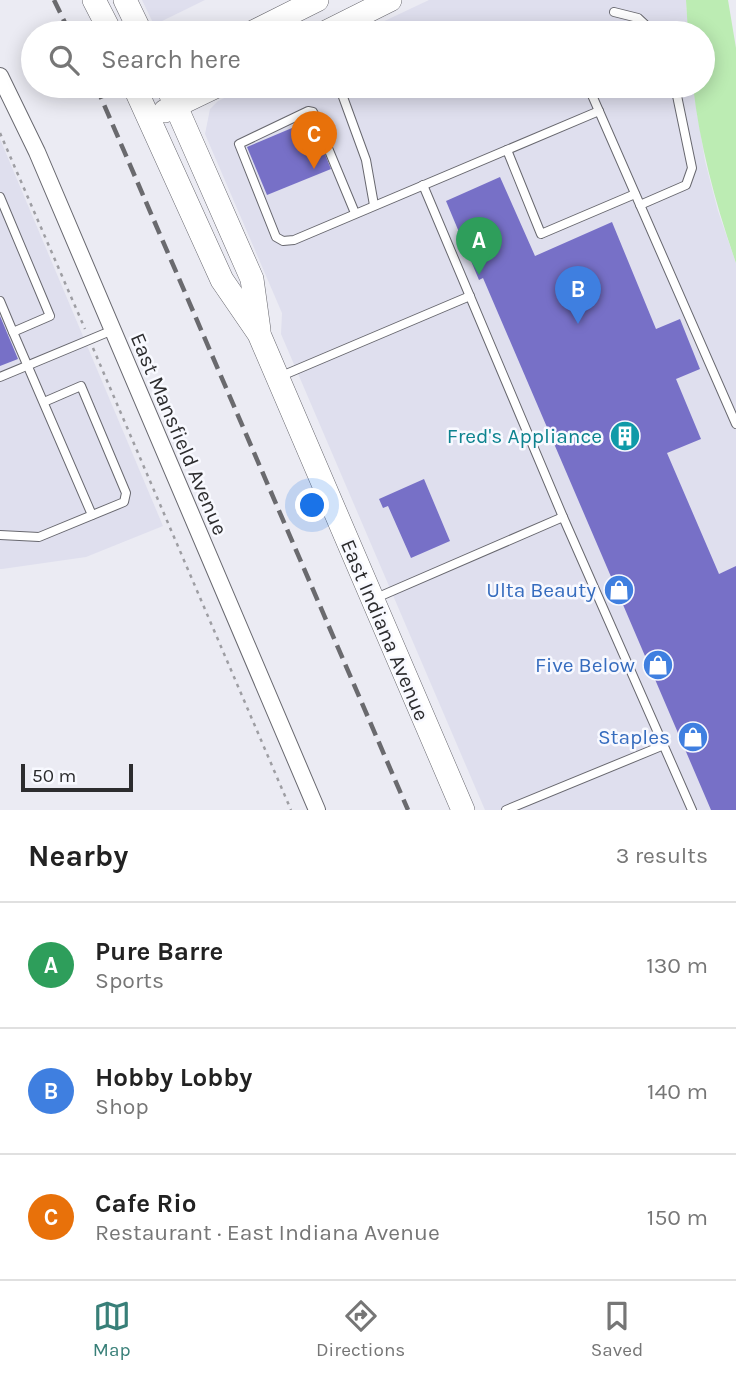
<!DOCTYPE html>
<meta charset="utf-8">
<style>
:root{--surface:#fff;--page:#f6f6f6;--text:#222;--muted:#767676;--line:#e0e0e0;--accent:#387f78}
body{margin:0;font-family:Karla,sans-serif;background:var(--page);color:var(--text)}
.scale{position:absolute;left:21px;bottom:18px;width:112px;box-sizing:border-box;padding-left:7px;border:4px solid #2c2c2e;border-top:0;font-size:19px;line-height:24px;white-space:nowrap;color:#2c2c2e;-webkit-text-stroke:5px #f8f9ff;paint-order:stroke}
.you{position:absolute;left:313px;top:506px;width:24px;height:24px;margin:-18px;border:5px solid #fff;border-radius:50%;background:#1a73e8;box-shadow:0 0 0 10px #1a73e833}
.badge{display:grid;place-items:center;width:46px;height:46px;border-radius:50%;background:var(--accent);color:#fff;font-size:23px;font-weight:700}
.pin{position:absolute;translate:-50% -58px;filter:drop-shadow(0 2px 4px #0008)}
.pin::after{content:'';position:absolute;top:37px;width:24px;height:21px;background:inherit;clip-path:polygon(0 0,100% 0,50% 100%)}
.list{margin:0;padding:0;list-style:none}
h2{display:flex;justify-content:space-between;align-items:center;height:91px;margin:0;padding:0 28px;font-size:30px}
h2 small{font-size:23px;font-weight:400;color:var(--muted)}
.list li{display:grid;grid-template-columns:46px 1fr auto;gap:21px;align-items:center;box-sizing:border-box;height:126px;padding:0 28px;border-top:2px solid var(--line)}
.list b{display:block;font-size:26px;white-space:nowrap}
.list p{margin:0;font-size:23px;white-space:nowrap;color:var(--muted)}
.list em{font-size:23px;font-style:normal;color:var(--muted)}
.icon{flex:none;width:38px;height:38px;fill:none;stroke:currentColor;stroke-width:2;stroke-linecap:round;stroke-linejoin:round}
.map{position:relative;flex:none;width:736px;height:810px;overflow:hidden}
.search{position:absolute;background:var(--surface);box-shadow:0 4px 18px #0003;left:21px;right:21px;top:21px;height:77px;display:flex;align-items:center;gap:18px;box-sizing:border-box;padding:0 24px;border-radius:38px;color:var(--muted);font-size:26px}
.sheet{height:469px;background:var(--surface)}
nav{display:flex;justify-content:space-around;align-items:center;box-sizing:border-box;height:98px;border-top:2px solid var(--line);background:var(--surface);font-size:19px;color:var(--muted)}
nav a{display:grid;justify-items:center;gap:4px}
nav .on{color:var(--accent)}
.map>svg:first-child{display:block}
.built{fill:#dfdfee}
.grass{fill:#bcecb3}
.building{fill:#7770c7}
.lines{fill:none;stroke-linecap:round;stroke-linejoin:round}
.lane-casing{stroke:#68686f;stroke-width:10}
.street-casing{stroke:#68686f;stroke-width:18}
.secondary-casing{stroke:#68686f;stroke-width:24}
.path{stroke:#9e9ea3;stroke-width:2.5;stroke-dasharray:3.5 5;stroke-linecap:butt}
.lane{stroke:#fff;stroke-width:8}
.street{stroke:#fff;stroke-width:16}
.secondary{stroke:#fff;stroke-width:23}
.rail{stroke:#6a6a6e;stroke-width:4.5;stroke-dasharray:14 7;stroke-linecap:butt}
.labels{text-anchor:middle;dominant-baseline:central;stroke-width:5;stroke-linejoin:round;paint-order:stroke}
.street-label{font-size:21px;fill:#2c2c2e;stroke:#f8f9ff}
.culture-label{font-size:21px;fill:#0d838f;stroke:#f8f9ff;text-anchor:end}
.shop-label{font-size:21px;fill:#366cbe;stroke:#f8f9ff;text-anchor:end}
</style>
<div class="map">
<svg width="736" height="810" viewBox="0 0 736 810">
<rect width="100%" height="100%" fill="#ebebf3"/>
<g class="built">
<polygon points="142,0 205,0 154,25"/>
<polygon points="429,0 686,0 688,33 359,33"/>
<polygon points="249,86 693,86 705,161 718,211 736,263 736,810 485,810 281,334 282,313 205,134 210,109 218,101"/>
<polygon points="0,139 163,526 86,557 2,569 0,569"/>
</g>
<path class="grass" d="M686 0H728L736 48V263C716 205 700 147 693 86H703V33H688Z"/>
<g class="building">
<polygon points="311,120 331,169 267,195 247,147"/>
<polygon points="500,177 535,256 612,222 656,329 680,319 700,369 676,379 701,439 667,453 719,574 736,566 736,810 711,810 483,278 479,280 446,201"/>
<polygon points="0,316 18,359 0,366"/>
<polygon points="424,479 450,541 411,558 388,506 383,508 379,499"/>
</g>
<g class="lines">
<g class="lane-casing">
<g id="lane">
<polyline points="614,12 638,18 654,33"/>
<polyline points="339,86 366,160 374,205"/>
<polyline points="588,86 736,424"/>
<polyline points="507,150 541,234 635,194"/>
<polyline points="423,185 563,517 692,810"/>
<polyline points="0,197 50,316 13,332 92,515"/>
<polyline points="640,205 686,185 692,168 675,86"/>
<polyline points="355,213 313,112 308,111 239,144 276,237 283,241 294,240 599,111"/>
<polyline points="0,301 13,332"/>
<polyline points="0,377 113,330"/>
<polyline points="279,377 470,296"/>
<polyline points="0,535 39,537 124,502 126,493 81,386 44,402"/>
<polyline points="376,598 563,517"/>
<polyline points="506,810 664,745"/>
</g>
</g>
<g class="street-casing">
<polyline id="street" points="0,76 37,152 317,810"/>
</g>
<g class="secondary-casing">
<g id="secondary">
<polyline points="94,0 111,33"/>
<polyline points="125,0 141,33"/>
<polyline points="251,33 317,0"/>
<polyline points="324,33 390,0"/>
<polyline points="134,86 222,280 259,334 463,810"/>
<polyline points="167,86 252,279 259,330"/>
<polyline points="165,111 217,86"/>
</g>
</g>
<g class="path">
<polyline points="0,133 85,329"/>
<polyline points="93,348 291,810"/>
</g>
<use href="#lane" class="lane"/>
<use href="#street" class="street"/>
<use href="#secondary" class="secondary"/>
<g class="rail">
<polyline points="54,0 70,33"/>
<polyline points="96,86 408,810"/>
</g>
</g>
<defs>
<g id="building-disc" transform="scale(1.575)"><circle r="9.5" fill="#0f9aa8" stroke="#f8f9ff"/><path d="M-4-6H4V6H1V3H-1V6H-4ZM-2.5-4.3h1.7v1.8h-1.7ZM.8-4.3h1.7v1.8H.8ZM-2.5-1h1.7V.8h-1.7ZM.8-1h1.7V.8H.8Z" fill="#fff"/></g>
<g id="shop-disc" transform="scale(1.575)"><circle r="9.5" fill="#3f7fe0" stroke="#f8f9ff"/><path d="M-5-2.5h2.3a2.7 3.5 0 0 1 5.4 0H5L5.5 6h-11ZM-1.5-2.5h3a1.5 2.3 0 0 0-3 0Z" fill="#fff"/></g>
</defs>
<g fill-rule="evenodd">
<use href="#building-disc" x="625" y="436"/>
<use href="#shop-disc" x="619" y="590"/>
<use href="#shop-disc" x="658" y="665"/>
<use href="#shop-disc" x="693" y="737"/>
</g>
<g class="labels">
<g class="street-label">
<text transform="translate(179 434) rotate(67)">East Mansfield Avenue</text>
<text transform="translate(385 630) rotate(67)">East Indiana Avenue</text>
</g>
<g class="culture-label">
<text x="602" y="436">Fred's Appliance</text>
</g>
<g class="shop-label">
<text x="596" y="590">Ulta Beauty</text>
<text x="635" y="665">Five Below</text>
<text x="670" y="737">Staples</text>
</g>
</g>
</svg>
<div class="scale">50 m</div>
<div class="you"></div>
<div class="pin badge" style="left:479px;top:275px;background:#2e9e5b">A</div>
<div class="pin badge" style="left:578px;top:324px;background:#3f7fe0">B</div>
<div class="pin badge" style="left:314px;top:169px;background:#e8710a">C</div>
<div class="search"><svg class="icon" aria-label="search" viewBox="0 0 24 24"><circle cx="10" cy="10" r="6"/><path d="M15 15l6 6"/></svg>Search here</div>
</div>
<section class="sheet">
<h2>Nearby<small>3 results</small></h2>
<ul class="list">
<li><span class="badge" style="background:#2e9e5b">A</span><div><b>Pure Barre</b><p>Sports</p></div><em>130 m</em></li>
<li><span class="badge" style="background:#3f7fe0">B</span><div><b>Hobby Lobby</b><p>Shop</p></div><em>140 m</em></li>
<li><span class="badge" style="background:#e8710a">C</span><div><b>Cafe Rio</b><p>Restaurant · East Indiana Avenue</p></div><em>150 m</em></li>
</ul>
</section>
<nav>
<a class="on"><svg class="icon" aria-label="map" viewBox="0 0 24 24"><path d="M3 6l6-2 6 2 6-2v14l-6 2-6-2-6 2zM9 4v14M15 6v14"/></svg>Map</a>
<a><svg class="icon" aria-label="directions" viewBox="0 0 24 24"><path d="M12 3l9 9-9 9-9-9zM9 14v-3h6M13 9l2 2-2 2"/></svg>Directions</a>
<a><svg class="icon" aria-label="saved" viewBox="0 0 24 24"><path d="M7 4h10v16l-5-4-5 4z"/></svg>Saved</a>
</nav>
